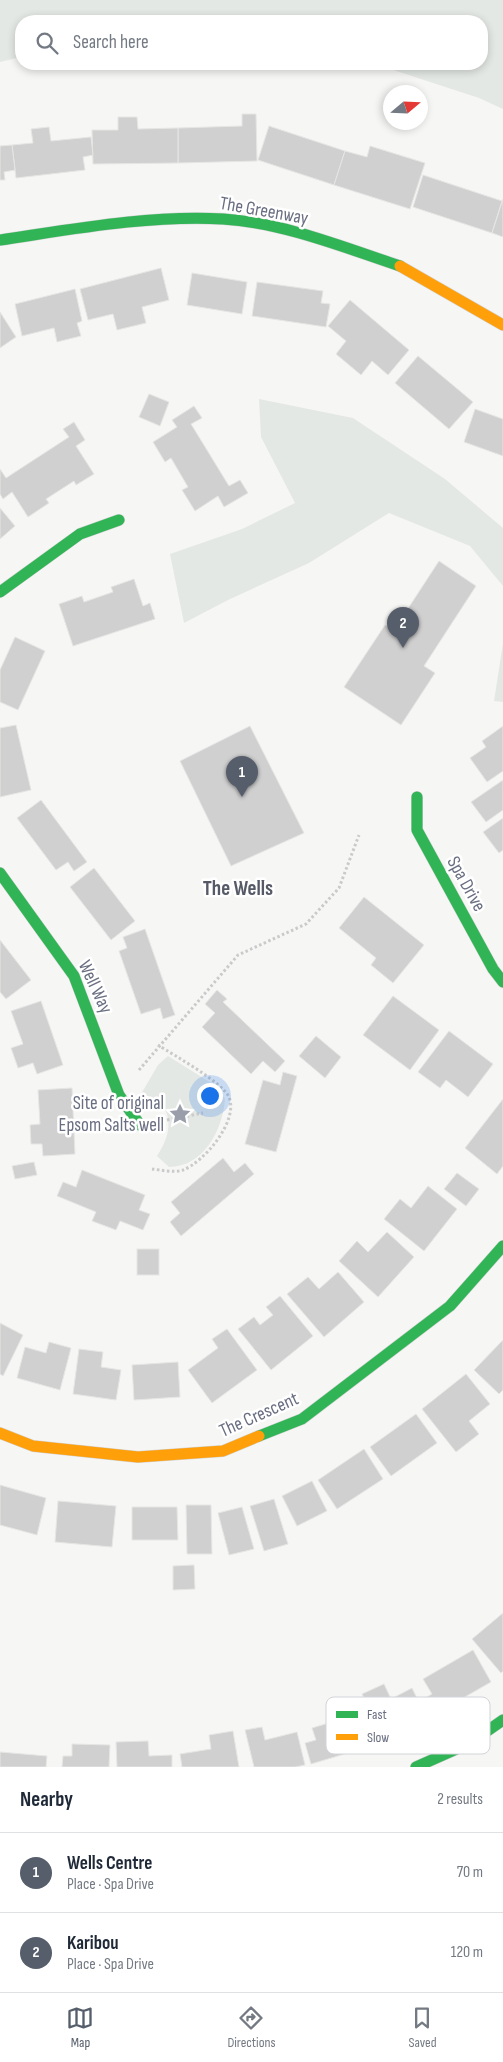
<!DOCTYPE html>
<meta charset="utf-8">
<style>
:root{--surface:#fff;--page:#f2f2f3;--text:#1f2937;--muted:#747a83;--line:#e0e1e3;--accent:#565e6b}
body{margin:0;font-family:"Sofia Sans Condensed",sans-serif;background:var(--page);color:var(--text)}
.compass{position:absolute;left:383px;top:85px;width:45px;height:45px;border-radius:50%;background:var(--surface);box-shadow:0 2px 8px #0003;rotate:71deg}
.you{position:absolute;left:209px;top:1095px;width:18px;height:18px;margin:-12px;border:4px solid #fff;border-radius:50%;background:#1a73e8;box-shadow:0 0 0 8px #1a73e833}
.badge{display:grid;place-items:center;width:32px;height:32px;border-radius:50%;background:var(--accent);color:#fff;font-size:16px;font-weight:700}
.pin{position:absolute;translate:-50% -41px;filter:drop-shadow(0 1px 2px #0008)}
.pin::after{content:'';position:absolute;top:26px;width:18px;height:15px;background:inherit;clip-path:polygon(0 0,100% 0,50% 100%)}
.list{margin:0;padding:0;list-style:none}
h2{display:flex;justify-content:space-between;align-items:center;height:65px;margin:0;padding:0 20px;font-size:21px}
h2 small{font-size:16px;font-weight:400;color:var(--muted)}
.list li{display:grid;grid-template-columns:32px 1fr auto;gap:15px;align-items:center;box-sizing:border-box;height:80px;padding:0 20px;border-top:1px solid var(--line)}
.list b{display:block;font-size:19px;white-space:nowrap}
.list p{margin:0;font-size:16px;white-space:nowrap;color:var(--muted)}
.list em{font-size:16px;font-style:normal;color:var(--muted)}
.icon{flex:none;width:28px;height:28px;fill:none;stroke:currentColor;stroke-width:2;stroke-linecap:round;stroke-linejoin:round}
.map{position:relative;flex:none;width:503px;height:1767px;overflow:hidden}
.search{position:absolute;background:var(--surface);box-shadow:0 2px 8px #0003;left:15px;right:15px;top:15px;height:55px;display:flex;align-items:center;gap:12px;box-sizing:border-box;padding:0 18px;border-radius:20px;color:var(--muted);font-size:19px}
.sheet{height:225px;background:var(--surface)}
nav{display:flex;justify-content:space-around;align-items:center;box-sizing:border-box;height:70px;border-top:1px solid var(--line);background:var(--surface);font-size:14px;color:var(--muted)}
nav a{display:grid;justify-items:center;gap:2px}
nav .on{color:var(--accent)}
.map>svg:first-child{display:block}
.green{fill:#e4e8e4}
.building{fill:#d0d0d1;stroke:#e6e6e4}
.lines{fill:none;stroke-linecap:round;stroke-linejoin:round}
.fast-casing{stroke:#d2d2d3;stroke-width:12}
.slow-casing{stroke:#d2d2d3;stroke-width:12}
.path{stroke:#cacaca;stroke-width:3;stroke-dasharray:2.5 2.5;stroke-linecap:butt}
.fast{stroke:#30b455;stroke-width:11}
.slow{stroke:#ff9f0a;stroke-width:11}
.labels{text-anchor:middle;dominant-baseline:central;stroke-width:5;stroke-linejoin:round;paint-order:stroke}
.street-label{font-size:19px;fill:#696e81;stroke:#fff}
.poi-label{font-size:19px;fill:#696e81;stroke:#fff;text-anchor:end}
.quarter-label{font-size:21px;font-weight:bold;fill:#565a67;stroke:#fff}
.key{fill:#fff;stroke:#d2d4d9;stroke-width:1}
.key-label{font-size:14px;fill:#696e81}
</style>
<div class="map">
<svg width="503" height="1767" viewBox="0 0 503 1767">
<rect width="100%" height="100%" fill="#f6f6f5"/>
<g class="green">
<polygon points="0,0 503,0 503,109 479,98 375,64 482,64 482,21 21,21 21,57 0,62"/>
<polygon points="259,399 353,418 445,479 503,528 503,586 470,546 389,513 309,563 228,600 184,623 170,554 242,529 295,503 261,437"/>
<polygon points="503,643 503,702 494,701"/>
<path d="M168 1056 216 1086 225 1099C223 1130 203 1167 169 1167L157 1156C174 1131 175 1102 141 1094L158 1065Z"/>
</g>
<g class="building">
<polygon points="242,114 256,114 257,161 178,163 178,128 242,126"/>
<polygon points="118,117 137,117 138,129 178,128 178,163 93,164 92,130 118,130"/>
<polygon points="269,126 345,151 334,185 258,160"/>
<polygon points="49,127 51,141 91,137 93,155 83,157 85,170 16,178 12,145 33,143 31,129"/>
<polygon points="12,145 15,170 4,172 5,180 0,180 0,146"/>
<polygon points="370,146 425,163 410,209 334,185 345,151 367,157"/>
<polygon points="423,175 502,201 492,233 413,207"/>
<polygon points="503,199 503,237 492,233"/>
<polygon points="161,268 169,300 142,307 146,323 117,330 113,314 88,320 80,289"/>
<polygon points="192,273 247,282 242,314 187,305"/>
<polygon points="257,282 323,291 321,303 330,304 326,327 252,316"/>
<polygon points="75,289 82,321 77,323 81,336 57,342 54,328 22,336 15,304"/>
<polygon points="350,300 409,350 388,375 372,361 361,375 336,354 346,341 328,326"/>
<polygon points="0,312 16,337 0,348"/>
<polygon points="418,356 473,402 449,429 395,383"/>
<polygon points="149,394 169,402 160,426 139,417"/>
<polygon points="194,406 202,418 191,424 229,486 240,480 248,493 224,507 218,496 195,511 182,490 188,487 171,458 165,462 153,442 177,427 172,420"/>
<polygon points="475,409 503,419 503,456 464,442"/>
<polygon points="74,422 85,440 76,446 94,474 76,485 74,481 46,499 49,503 28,517 12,492 3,499 0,494 0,469 6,478 69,437 63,429"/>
<polygon points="0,508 15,526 0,539"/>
<polygon points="439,561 476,586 424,666 435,673 401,725 344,687 385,625 394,630"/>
<polygon points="134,579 143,606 150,603 155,619 73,646 59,604 82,596 84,602 113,592 111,587"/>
<polygon points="15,637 45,651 18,710 0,702 0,670"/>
<polygon points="16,725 31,790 0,797 0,728"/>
<polygon points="250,726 304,833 231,866 180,761"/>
<polygon points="503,726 503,771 487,782 470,758 486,747 482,741"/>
<polygon points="503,780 503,810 486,822 471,802"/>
<polygon points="41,800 87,862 74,871 68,862 56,870 17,818"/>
<polygon points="503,818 503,850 499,853 483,832"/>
<polygon points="94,868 135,921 111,940 70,887"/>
<polygon points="364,897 424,945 393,983 371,965 376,958 339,928"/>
<polygon points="145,929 175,1015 163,1019 160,1008 141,1014 119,951 127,948 123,937"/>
<polygon points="0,940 31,980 6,999 0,992"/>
<polygon points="217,990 227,999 223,1002 285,1061 275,1072 263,1061 251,1074 202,1027 215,1013 205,1004"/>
<polygon points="393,996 439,1030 410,1070 363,1035"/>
<polygon points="41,1001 63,1065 37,1074 33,1063 18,1068 11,1048 23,1044 11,1011"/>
<polygon points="449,1031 493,1064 468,1097 446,1080 440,1088 418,1072"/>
<polygon points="316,1036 341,1057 325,1078 299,1056"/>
<polygon points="283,1072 297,1076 276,1152 245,1144 263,1080 280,1085"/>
<polygon points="72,1088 75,1154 43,1156 42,1144 31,1144 30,1125 40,1124 38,1090"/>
<polygon points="503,1099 503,1166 497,1174 465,1148"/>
<polygon points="223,1158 234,1172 245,1163 254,1174 181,1236 170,1222 180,1213 171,1202"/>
<polygon points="34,1162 37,1175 15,1179 12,1166"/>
<polygon points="82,1170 145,1195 139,1210 150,1214 143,1230 120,1221 116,1230 92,1221 96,1212 57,1196 63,1182 76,1187"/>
<polygon points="457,1173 479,1189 466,1206 444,1189"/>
<polygon points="428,1186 457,1209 424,1251 384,1219 400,1199 411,1208"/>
<polygon points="387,1232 414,1257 378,1297 339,1261 357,1241 368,1252"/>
<rect x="137" y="1249" width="22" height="26"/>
<polygon points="338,1272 364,1302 324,1337 287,1294 308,1277 319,1289"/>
<polygon points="280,1296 313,1336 271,1370 238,1329 254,1317 260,1325 273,1315 266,1307"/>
<polygon points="0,1323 23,1335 3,1376 0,1374"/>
<polygon points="227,1329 257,1370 212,1403 188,1370 218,1348 212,1339"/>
<polygon points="503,1340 503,1390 499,1394 474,1370"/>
<polygon points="49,1342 71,1348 60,1390 17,1378 25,1347 46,1353"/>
<polygon points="79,1349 103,1352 101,1367 121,1370 116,1400 73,1394"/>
<polygon points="178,1362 180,1397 134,1400 132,1365"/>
<polygon points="466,1374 490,1404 469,1421 479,1434 456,1452 422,1409"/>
<polygon points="416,1414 437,1443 391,1476 370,1447"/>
<polygon points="364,1449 383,1479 337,1509 318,1480"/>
<polygon points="312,1481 327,1511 297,1526 282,1496"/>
<polygon points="0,1485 46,1498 37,1535 0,1525"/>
<polygon points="274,1499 288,1544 264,1551 250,1506"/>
<polygon points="58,1501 116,1506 112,1547 55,1542"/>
<polygon points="186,1505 211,1505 212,1554 187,1554"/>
<polygon points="132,1507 177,1507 178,1540 132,1540"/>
<polygon points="242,1507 254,1549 229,1555 218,1513"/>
<polygon points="194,1565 195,1589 173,1590 173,1566"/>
<polygon points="503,1613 503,1671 501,1673 472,1639"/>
<polygon points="473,1650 491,1682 435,1714 425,1698 432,1694 423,1679"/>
<polygon points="384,1684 391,1699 412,1688 427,1719 384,1740 362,1694"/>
<polygon points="359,1714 368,1747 311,1764 305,1743 316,1740 312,1728"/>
<polygon points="262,1727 265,1740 297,1732 305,1765 295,1767 254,1767 245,1730"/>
<polygon points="233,1731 239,1767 182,1767 180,1754 211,1749 209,1735"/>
<polygon points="148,1741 149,1756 172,1755 172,1767 117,1767 116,1742"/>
<polygon points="72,1744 110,1745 109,1767 62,1767 63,1756 72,1756"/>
<polygon points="0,1752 47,1756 46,1767 0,1767"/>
</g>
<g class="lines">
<g class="fast-casing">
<g id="fast">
<path d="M0 240C74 229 148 215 223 219 284 223 343 247 400 266"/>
<polyline points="0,592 80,534 119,520"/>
<polyline points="417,797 417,830 493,969 503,982"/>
<polyline points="0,873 74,976 119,1095 140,1125"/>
<polyline points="259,1436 302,1419 450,1306 503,1246"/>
<polyline points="416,1767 470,1743 503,1720"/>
</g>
</g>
<g class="slow-casing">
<g id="slow">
<polyline points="400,266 503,325"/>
<polyline points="0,1433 33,1446 138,1457 223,1451 259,1436"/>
</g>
</g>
<g class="path">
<polyline points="139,1070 238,955 306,924 339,888 359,835"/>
<polyline points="167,1120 203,1113"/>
<path d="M152 1169C161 1170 174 1173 183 1170 204 1162 239 1121 229 1097 222 1082 175 1056 158 1045"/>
</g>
<use href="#fast" class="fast"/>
<use href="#slow" class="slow"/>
</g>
<defs>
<g id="sight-bare" transform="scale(1.725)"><path d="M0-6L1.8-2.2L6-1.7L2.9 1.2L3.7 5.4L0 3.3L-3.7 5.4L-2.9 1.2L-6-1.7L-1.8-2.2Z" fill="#9a9eaa" stroke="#fff" stroke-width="2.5" paint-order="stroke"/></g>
</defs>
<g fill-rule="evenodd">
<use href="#sight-bare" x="180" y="1114"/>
</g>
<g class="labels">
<g class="street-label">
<text transform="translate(264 211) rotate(10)">The Greenway</text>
<text transform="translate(466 884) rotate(61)">Spa Drive</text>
<text transform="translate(95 987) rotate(65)">Well Way</text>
<text transform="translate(259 1415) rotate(-24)">The Crescent</text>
</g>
<g class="poi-label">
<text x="164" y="1103">Site of original<tspan x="164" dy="22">Epsom Salts well</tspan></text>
</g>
<g class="quarter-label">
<text x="238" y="888">The Wells</text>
</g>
</g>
<rect x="326" y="1697" width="164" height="57" rx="8" class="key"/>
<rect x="336" y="1711" width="22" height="7" fill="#30b455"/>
<rect x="336" y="1734" width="22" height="6" fill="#ff9f0a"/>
<g class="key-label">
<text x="367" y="1719">Fast</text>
<text x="367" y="1742">Slow</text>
</g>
</svg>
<svg class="compass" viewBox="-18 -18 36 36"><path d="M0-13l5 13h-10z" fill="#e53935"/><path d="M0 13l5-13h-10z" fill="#747a83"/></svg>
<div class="you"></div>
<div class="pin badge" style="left:242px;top:797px">1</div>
<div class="pin badge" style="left:403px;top:648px">2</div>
<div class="search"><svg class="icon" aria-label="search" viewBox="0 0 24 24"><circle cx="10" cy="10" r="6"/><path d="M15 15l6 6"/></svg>Search here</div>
</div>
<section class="sheet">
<h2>Nearby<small>2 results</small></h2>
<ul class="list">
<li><span class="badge">1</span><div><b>Wells Centre</b><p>Place · Spa Drive</p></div><em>70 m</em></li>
<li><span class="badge">2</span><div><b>Karibou</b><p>Place · Spa Drive</p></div><em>120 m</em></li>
</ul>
</section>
<nav>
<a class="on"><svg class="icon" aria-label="map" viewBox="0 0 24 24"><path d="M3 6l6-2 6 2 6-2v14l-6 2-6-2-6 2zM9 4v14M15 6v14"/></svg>Map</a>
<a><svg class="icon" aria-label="directions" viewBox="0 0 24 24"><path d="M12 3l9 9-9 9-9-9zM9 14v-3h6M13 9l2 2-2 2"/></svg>Directions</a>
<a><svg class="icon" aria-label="saved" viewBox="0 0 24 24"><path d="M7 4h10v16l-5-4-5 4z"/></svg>Saved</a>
</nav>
